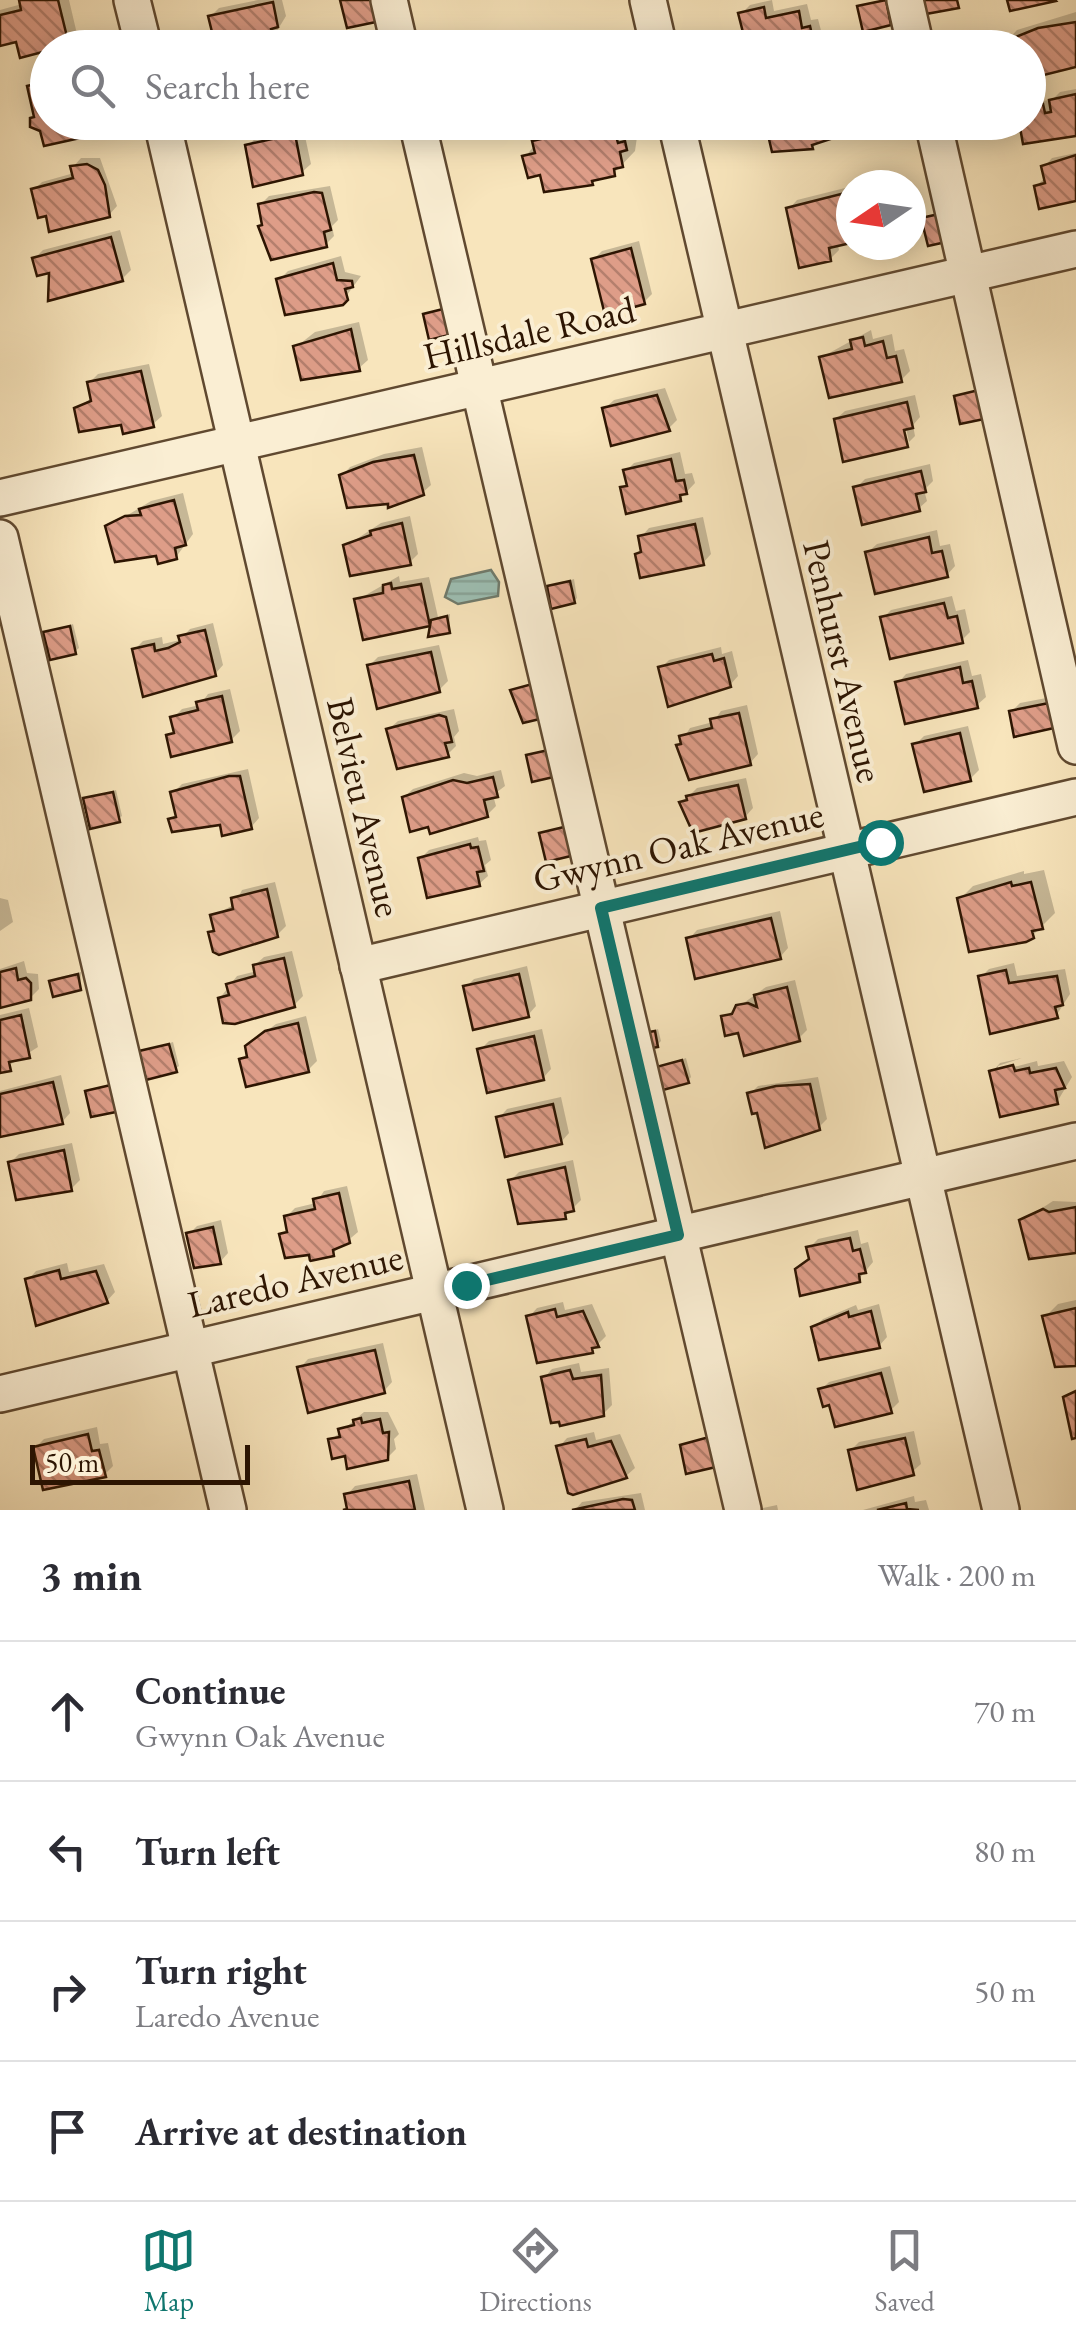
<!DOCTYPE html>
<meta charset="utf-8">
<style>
:root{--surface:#fff;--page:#f7f7f7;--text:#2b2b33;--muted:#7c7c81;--line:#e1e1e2;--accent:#0f766e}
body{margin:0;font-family:"EB Garamond",serif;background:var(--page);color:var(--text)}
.compass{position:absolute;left:836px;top:170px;width:90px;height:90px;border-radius:50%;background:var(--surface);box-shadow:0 5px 25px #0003;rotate:257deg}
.scale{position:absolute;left:30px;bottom:25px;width:220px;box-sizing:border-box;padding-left:10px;border:5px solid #2d1502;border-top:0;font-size:28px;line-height:35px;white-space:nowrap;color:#2d1502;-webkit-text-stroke:8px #faeed3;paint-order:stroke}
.stop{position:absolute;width:30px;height:30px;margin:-22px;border:8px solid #0f766e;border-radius:50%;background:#fff}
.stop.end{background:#0f766e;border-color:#fff;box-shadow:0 2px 10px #0008}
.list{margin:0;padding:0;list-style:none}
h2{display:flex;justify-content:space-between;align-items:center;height:130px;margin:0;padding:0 40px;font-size:42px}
h2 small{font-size:32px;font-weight:400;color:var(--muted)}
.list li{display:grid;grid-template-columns:65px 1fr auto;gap:30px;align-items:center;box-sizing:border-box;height:140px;padding:0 40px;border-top:2px solid var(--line)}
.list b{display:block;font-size:38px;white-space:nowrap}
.list p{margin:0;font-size:32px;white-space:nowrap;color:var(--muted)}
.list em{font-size:32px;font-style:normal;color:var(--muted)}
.icon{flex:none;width:55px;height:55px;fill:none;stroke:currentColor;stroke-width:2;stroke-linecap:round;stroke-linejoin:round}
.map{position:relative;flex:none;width:1076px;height:1510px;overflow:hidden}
.search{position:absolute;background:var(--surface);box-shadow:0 5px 25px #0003;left:30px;right:30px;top:30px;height:110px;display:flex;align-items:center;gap:25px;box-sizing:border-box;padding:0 35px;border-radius:55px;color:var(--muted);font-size:38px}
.sheet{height:690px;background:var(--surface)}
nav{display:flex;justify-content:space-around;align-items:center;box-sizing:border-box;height:140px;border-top:2px solid var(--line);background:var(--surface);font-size:28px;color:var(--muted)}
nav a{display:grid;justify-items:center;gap:5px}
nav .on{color:var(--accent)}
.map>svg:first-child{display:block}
.water{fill:url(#water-rules);stroke:#707b6c;stroke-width:2.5}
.shadow{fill:#0003}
.building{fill:url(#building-back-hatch);stroke:#2d1502;stroke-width:2.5}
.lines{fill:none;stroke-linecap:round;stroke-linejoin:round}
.minor-casing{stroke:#604930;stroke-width:40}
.minor{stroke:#faeed3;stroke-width:35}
.route{stroke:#0f766e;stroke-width:12}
.labels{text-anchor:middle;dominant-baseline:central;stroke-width:8;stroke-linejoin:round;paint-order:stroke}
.street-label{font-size:38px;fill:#2d1502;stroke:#faeed3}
</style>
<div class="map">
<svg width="1076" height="1510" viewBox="0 0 1076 1510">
<defs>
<pattern id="water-rules" width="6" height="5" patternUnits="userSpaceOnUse" patternTransform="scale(2.5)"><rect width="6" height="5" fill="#9dbfb3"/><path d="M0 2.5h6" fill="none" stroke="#88a398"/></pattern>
<pattern id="building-back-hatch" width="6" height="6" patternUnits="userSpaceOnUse" patternTransform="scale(2.5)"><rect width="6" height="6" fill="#de9d88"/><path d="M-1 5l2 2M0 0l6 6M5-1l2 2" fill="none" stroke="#b47f6d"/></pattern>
</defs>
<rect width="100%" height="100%" fill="#f8e5bc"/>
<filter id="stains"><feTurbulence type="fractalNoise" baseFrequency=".002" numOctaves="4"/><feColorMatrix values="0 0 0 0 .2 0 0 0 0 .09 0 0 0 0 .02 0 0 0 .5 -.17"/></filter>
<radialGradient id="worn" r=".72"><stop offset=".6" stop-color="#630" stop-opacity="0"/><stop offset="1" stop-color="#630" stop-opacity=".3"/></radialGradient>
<polygon class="water" points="491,570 499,582 498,596 458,604 445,597 451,579"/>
<g class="shadow">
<polygon points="21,0 69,0 77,34 68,43 17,39 0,43 0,10 22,4"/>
<polygon points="258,0 282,0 286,16 272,39 211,16 219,8"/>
<polygon points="772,0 774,11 807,4 811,20 818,19 823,38 814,48 741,14 750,5"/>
<polygon points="889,0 893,19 890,23 860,6"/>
<polygon points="1076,12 1076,64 1004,44 1017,30"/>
<polygon points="48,76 48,122 86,122 87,127 78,135 46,143 42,129 33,123 37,117 30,86"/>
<polygon points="1076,89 1076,133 1028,122 1028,102 1052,100 1060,92"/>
<polygon points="576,122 629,122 631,131 638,130 635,151 614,173 542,172 525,157 548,129"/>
<polygon points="768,122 853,122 853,124 812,147"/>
<polygon points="303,127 311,164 302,172 247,146 256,138"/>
<polygon points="1076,153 1076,198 1036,186 1046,177 1044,167 1052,158"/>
<polygon points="81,158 100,158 117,206 109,215 48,213 34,190 42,182 74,173 73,167"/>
<polygon points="330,186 338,220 332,226 334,236 325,245 260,205 269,196"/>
<polygon points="849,187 851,238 837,242 839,250 830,259 789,209 797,200"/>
<polygon points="120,230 131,270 122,279 51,269 35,258 43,250"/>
<polygon points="639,241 652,294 644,302 593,260 602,251"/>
<polygon points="341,256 345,272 361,276 341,303 279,280 288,271"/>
<polygon points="359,322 368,360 359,368 296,347 315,332"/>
<polygon points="871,330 873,339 892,334 895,351 904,349 910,371 901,380 822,357"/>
<polygon points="149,364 162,416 153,424 76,409 93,397 89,383 98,374"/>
<polygon points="665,388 677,420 669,428 605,408 614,400"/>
<polygon points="915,395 920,417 913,425 915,436 909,442 904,418 906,445 836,419 845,411"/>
<polygon points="422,447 431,485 422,493 342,476 350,467 384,454"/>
<polygon points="680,452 685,474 692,473 695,483 680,499 623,488 629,482 626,471 634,463"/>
<polygon points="930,464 933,481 924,490 927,501 918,509 856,488 865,479"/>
<polygon points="183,493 193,534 176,557 158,553 108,527 151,501"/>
<polygon points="410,516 418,554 410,562 346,546 381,523"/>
<polygon points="703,517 711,554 703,563 637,555 643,549 641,537 649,528"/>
<polygon points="937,530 940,546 950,544 955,566 947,575 868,552 877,544"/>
<polygon points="399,576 400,582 429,577 438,617 450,614 449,630 438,621 365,637 357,600"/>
<polygon points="574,579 577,598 574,601 549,587"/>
<polygon points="952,596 956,611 965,609 970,632 962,640 883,618 891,610"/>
<polygon points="213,623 223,665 215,674 134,650 143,641 162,637 163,644 180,640 190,629"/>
<polygon points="73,624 79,648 75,651 46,633"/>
<polygon points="439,645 448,681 439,690 369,666 378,657"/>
<polygon points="721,647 722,654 732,651 738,676 730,685 661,668 669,660"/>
<polygon points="968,660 972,676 981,674 986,697 977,705 898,683 906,674"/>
<polygon points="230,689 240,731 231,740 169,736 176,729 173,718 182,709 200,705 208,694"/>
<polygon points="1057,696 1016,734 1011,712 1020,703"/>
<polygon points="747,705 758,754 750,763 679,746 690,728 713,722 721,711"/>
<polygon points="454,709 459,731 454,737 456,746 448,754 389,729 398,721"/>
<polygon points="968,726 979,770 970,779 915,745 924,736"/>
<polygon points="248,769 259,818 251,827 171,820 178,813 173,793 182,784"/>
<polygon points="501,770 505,786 493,795 496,806 487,815 404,797 413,789 464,773 477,776"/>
<polygon points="746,778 753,808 745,817 682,803 697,788"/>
<polygon points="116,790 122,816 118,819 89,798"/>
<polygon points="478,837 479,841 486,840 491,860 485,865 488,876 479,884 420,859 429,850"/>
<polygon points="1044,870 1055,913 1032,936 960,899 973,886 1024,871 1024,874"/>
<polygon points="275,882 286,926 277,935 210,933 216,927 213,916 235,904 242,890"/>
<polygon points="0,898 8,900 13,922 0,931"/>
<polygon points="780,911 788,948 780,957 689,939 697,930"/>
<polygon points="292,951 303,996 294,1005 220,998 237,976 257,971 255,965 264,957"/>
<polygon points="24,961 27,973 38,974 39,989 30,998 0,1006 0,969"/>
<polygon points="1014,963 1017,976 1065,969 1070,994 1056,1016 981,977 989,969"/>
<polygon points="527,966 536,1006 528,1015 466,987 474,979"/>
<polygon points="81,972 80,988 52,981 56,978"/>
<polygon points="795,980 807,1030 798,1039 740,1030 724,1017 766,987"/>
<polygon points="29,1008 38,1047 0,1071 0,1015"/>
<polygon points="306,1016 317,1061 308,1070 242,1060 257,1038 276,1024"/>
<polygon points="542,1029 551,1069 543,1078 480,1050 489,1041"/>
<polygon points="658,1029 661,1041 657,1045 645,1034"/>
<polygon points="173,1042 179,1066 175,1069 142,1052"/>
<polygon points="686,1058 691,1077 688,1081 659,1068"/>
<polygon points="1022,1058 998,1066 998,1071 1037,1061 1038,1066 1064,1061 1072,1077 1057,1102 992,1072 1000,1063"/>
<polygon points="61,1075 70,1113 62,1122 0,1135 0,1091"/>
<polygon points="818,1077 827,1119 818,1128 750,1094 758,1086"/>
<polygon points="561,1097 569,1133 561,1142 499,1118 507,1109"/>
<polygon points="72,1143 80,1180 71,1189 10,1163 19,1154"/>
<polygon points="573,1160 581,1200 565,1216 511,1180 519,1172"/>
<polygon points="347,1186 358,1232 333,1253 311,1253 282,1235 289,1228 286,1217 295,1208 316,1203 324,1191"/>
<polygon points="1053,1201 1076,1202 1076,1250 1022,1221"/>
<polygon points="221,1220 228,1253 220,1262 189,1234 197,1226"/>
<polygon points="858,1230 861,1244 868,1242 873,1262 859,1279 797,1270 811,1258 809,1248 818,1239"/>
<polygon points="67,1263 69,1272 104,1264 115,1292 107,1301 28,1280 36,1271"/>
<polygon points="1076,1300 1076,1363 1045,1317 1058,1304"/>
<polygon points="563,1302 565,1310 592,1304 606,1336 592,1350 529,1317 537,1308"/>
<polygon points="879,1304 887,1337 879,1346 814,1328 823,1319 856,1305 858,1310"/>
<polygon points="383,1343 392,1382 384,1391 300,1368 308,1359"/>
<polygon points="579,1363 581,1372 609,1368 612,1405 603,1414 544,1378 552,1369"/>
<polygon points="890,1366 899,1402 890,1411 831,1402 821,1390 829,1382"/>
<polygon points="364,1412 388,1412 399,1434 394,1439 396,1449 387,1458 347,1453 331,1440"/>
<polygon points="97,1427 100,1444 108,1443 113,1466 104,1475 36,1447 44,1439"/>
<polygon points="914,1431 921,1464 912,1472 851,1450 859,1442"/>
<polygon points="594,1432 596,1440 620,1434 635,1468 626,1476 559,1447 567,1438"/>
<polygon points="417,1474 425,1510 344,1510 349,1505 347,1495 355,1486"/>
<polygon points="641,1493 645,1510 575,1510 582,1502"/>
<polygon points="914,1496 915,1502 926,1500 929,1510 863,1510"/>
<polygon points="777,1505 778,1510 761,1510 763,1508"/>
</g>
<g class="building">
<polygon points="19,0 58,0 69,45 20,58 16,42 0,46 0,15 21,10"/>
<polygon points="340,0 371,0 376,22 347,28"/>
<polygon points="886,0 891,25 863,32 857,6"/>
<polygon points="924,0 957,0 959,8 926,14"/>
<polygon points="1007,0 1055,0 1056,1 1010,11"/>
<polygon points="273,2 278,27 271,29 274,41 264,48 216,48 208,16"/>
<polygon points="764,7 766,18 799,11 802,28 810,26 815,48 747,48 738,13"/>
<polygon points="1076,22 1076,67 1028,79 1028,48 1002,48 1001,43 1038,28"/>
<polygon points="48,81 48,122 76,122 80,138 44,146 40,131 30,127 30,118 34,117 27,86"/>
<polygon points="1076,94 1076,136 1023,144 1019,122 1028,122 1028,107 1043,104 1045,113 1051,112 1049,100"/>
<polygon points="599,122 612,122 618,143 625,141 627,150 620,152 623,167 614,169 615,176 592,181 593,185 544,192 540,175 528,178 522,156 535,153 532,141 599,126"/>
<polygon points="765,122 843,122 846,134 812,145 813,149 772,152"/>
<polygon points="295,134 303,175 253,187 245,145"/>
<polygon points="1076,155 1076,201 1039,209 1034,186 1045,183 1041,166"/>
<polygon points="87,164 98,170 105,185 110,217 49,232 46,216 38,218 31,189 73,178 70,166"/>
<polygon points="314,192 322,193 331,230 324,232 327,247 271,260 258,226 262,225 258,204"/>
<polygon points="841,194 845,214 851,212 851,243 829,248 831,261 799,268 786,208"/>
<polygon points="939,214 946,242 928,246 921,218"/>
<polygon points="111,237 123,281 48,301 49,273 37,276 32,258"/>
<polygon points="631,248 645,304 605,315 591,259"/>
<polygon points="333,263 337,280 352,281 353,287 345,289 348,300 343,305 285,315 276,279"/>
<polygon points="447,308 453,334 429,340 423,314"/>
<polygon points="351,329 360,371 301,380 293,346"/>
<polygon points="863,337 865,346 883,341 887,358 896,356 902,382 829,398 819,357 852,349 850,340"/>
<polygon points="141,371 154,427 123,434 121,425 79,432 74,408 91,401 87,382"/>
<polygon points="983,389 989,418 960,424 954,396"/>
<polygon points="657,395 670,431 611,446 602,408"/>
<polygon points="907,402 913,428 904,430 908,447 843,462 834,419"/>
<polygon points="414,455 424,495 388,508 388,504 347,508 339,475 373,462"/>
<polygon points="671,459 676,481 684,480 687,494 680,495 681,501 626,514 620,487 627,486 623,470"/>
<polygon points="921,471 926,492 916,494 920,511 862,525 853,487"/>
<polygon points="174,500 186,545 175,548 177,559 158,564 156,556 115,562 105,526 125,516 141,515 139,509"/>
<polygon points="402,523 411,565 350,576 343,545 371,535 370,531"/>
<polygon points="695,524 704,565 640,578 635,554 641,552 638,536"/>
<polygon points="929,537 932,553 942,551 948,577 875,594 865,552"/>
<polygon points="570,581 575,603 551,609 547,586"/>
<polygon points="391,583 392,589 421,584 430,626 363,640 354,599 383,593 383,585"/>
<polygon points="944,603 948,618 957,616 963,643 890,659 880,617"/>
<polygon points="447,616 450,633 428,637 431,620"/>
<polygon points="70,626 76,654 50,660 43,632"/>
<polygon points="205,630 216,676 143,697 132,649 154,644 155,651 168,648 180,642 178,636"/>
<polygon points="431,652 440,692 377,709 367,665"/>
<polygon points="712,654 714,661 724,658 731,687 668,707 658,667"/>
<polygon points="960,667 963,683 972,681 978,708 905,724 895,682"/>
<polygon points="536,683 544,718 523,723 510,690"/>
<polygon points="222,696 232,742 171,757 166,735 174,733 170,717 198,710 196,702"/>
<polygon points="1049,703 1054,728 1014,737 1009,711"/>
<polygon points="739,713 751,765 689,780 676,745 681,744 679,736 712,728 710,719"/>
<polygon points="439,715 446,717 452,742 445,743 449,757 397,769 386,729"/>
<polygon points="960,733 971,781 924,792 912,744"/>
<polygon points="553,749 558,776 532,782 526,755"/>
<polygon points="229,776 240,776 252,829 222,836 220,825 172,832 168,819 176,817 170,792"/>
<polygon points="493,777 498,797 484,800 488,817 430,834 428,827 410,832 402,797 453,780 467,783"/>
<polygon points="738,785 746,819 693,833 679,802 687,800 686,796"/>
<polygon points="113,792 120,822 90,829 83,798"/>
<polygon points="568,826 575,855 546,862 539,833"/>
<polygon points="470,844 471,848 478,847 484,871 477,872 480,886 427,898 418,858"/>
<polygon points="1011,882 1012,886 1031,882 1043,929 1032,931 1034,938 1026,942 969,952 957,898"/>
<polygon points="267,889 278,937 219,955 213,952 208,932 214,931 210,915 233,909 231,898"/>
<polygon points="771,918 781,959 695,979 686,938"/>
<polygon points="284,958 295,1007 235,1024 223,1023 218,998 229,995 226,984 255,976 253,965"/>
<polygon points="16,968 18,980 26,978 31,983 31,1000 0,1008 0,972"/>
<polygon points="1006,970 1009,983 1057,976 1063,1005 1055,1007 1058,1018 990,1034 978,976"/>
<polygon points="78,974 81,990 53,997 49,981"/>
<polygon points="519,974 529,1017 473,1030 463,986"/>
<polygon points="787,987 800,1041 744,1056 738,1033 725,1036 721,1016 732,1014 736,1005 748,1003 757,1007 754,995"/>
<polygon points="21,1015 30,1058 9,1062 11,1071 0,1073 0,1020"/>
<polygon points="298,1023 309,1072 246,1087 239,1059 247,1057 245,1046 265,1031"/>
<polygon points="655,1031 658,1047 646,1049 643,1033"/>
<polygon points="534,1036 544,1080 487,1093 477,1049"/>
<polygon points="169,1044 177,1072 146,1080 139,1051"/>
<polygon points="682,1060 689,1083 663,1090 656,1067"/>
<polygon points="1013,1065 1015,1071 1029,1068 1030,1073 1056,1068 1065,1088 1055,1090 1058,1104 1000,1117 989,1071"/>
<polygon points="53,1082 63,1124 0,1137 0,1094"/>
<polygon points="115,1084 121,1111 91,1117 85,1091"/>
<polygon points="810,1084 820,1130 765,1148 757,1113 752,1114 747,1093 776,1086"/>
<polygon points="553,1104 562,1144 505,1157 496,1117"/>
<polygon points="64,1150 72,1191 16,1200 8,1162"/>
<polygon points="565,1167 574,1211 565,1213 566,1219 518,1224 508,1180"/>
<polygon points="339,1193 350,1243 333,1250 334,1256 310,1261 309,1255 285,1258 279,1234 287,1232 284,1216 315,1209 313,1199"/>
<polygon points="1076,1207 1076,1253 1029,1259 1019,1220 1043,1209 1049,1212"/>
<polygon points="213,1227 221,1264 194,1268 186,1233"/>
<polygon points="850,1238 853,1251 860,1249 866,1273 859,1274 860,1282 800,1296 795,1269 809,1259 806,1247"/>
<polygon points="59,1270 61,1279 96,1271 108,1303 36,1326 25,1279"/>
<polygon points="1076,1308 1076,1366 1055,1367 1042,1316"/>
<polygon points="555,1309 557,1317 583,1311 599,1347 592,1348 593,1353 537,1363 526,1316"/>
<polygon points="871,1311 880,1348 819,1360 811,1327 848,1312 849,1317"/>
<polygon points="375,1350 385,1393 308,1413 297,1367"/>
<polygon points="570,1370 573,1379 601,1375 604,1416 560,1426 559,1422 551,1423 541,1377"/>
<polygon points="881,1373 892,1413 835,1427 829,1405 823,1407 818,1389"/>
<polygon points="1076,1391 1076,1438 1072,1439 1063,1397"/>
<polygon points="361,1418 362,1423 380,1419 383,1433 389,1432 388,1460 347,1469 345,1456 332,1459 328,1439 340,1437 338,1429 354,1425 353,1420"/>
<polygon points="88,1434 92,1451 99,1450 106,1477 43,1490 33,1447"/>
<polygon points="709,1437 716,1467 686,1474 680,1445"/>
<polygon points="905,1438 914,1475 857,1490 848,1450"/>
<polygon points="586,1439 588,1447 611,1441 627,1478 573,1495 568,1493 556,1446"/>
<polygon points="409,1481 415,1510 343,1510 347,1509 344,1494"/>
<polygon points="623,1499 632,1500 635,1510 572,1510"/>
<polygon points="906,1503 907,1509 919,1510 877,1510"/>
</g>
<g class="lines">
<g class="minor-casing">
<g id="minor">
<polyline points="132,0 144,48"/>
<polyline points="389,0 400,48"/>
<polyline points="648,0 659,48"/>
<polyline points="905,0 916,48"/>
<polyline points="162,122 485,1510"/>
<polyline points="417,122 743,1510"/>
<polyline points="676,122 1001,1510"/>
<polyline points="933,122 1076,746"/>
<polyline points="0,498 1076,249"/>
<polyline points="0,538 228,1510"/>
<polyline points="358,966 1076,797"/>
<polyline points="0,1394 1076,1141"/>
</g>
</g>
<use href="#minor" class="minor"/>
</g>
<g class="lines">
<polyline class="route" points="466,1285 678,1235 601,908 880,842"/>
</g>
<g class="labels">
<g class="street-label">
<text transform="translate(529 332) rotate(-13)">Hillsdale Road</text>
<text transform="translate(844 661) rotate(77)">Penhurst Avenue</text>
<text transform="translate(365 807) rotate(77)">Belvieu Avenue</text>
<text transform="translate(678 846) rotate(-13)">Gwynn Oak Avenue</text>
<text transform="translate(295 1280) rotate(-13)">Laredo Avenue</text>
</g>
</g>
<rect width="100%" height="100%" filter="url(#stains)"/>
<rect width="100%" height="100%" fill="url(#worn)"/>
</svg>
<svg class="compass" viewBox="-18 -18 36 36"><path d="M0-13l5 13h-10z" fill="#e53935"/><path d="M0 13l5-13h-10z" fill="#7c7c81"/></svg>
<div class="scale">50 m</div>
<div class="stop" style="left:880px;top:842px"></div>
<div class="stop end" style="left:466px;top:1285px"></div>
<div class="search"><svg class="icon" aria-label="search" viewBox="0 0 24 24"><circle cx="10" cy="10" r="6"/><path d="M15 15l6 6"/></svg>Search here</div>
</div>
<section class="sheet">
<h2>3 min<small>Walk · 200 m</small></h2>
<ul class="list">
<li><svg class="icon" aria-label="ahead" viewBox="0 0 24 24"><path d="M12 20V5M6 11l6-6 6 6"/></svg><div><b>Continue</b><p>Gwynn Oak Avenue</p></div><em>70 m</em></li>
<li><svg class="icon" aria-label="left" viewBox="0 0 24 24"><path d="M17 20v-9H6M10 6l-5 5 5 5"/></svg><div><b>Turn left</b></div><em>80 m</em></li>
<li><svg class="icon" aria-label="right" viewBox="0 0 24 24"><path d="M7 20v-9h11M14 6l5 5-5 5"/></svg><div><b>Turn right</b><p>Laredo Avenue</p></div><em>50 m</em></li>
<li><svg class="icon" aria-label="arrive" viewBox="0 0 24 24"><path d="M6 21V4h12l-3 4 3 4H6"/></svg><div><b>Arrive at destination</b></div></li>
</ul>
</section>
<nav>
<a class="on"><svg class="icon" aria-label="map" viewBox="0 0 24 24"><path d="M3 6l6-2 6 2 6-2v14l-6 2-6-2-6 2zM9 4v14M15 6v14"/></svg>Map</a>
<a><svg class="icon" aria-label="directions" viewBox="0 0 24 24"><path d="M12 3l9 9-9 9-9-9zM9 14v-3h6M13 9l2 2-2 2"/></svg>Directions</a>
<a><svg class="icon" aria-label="saved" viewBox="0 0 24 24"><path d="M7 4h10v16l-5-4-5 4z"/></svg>Saved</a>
</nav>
